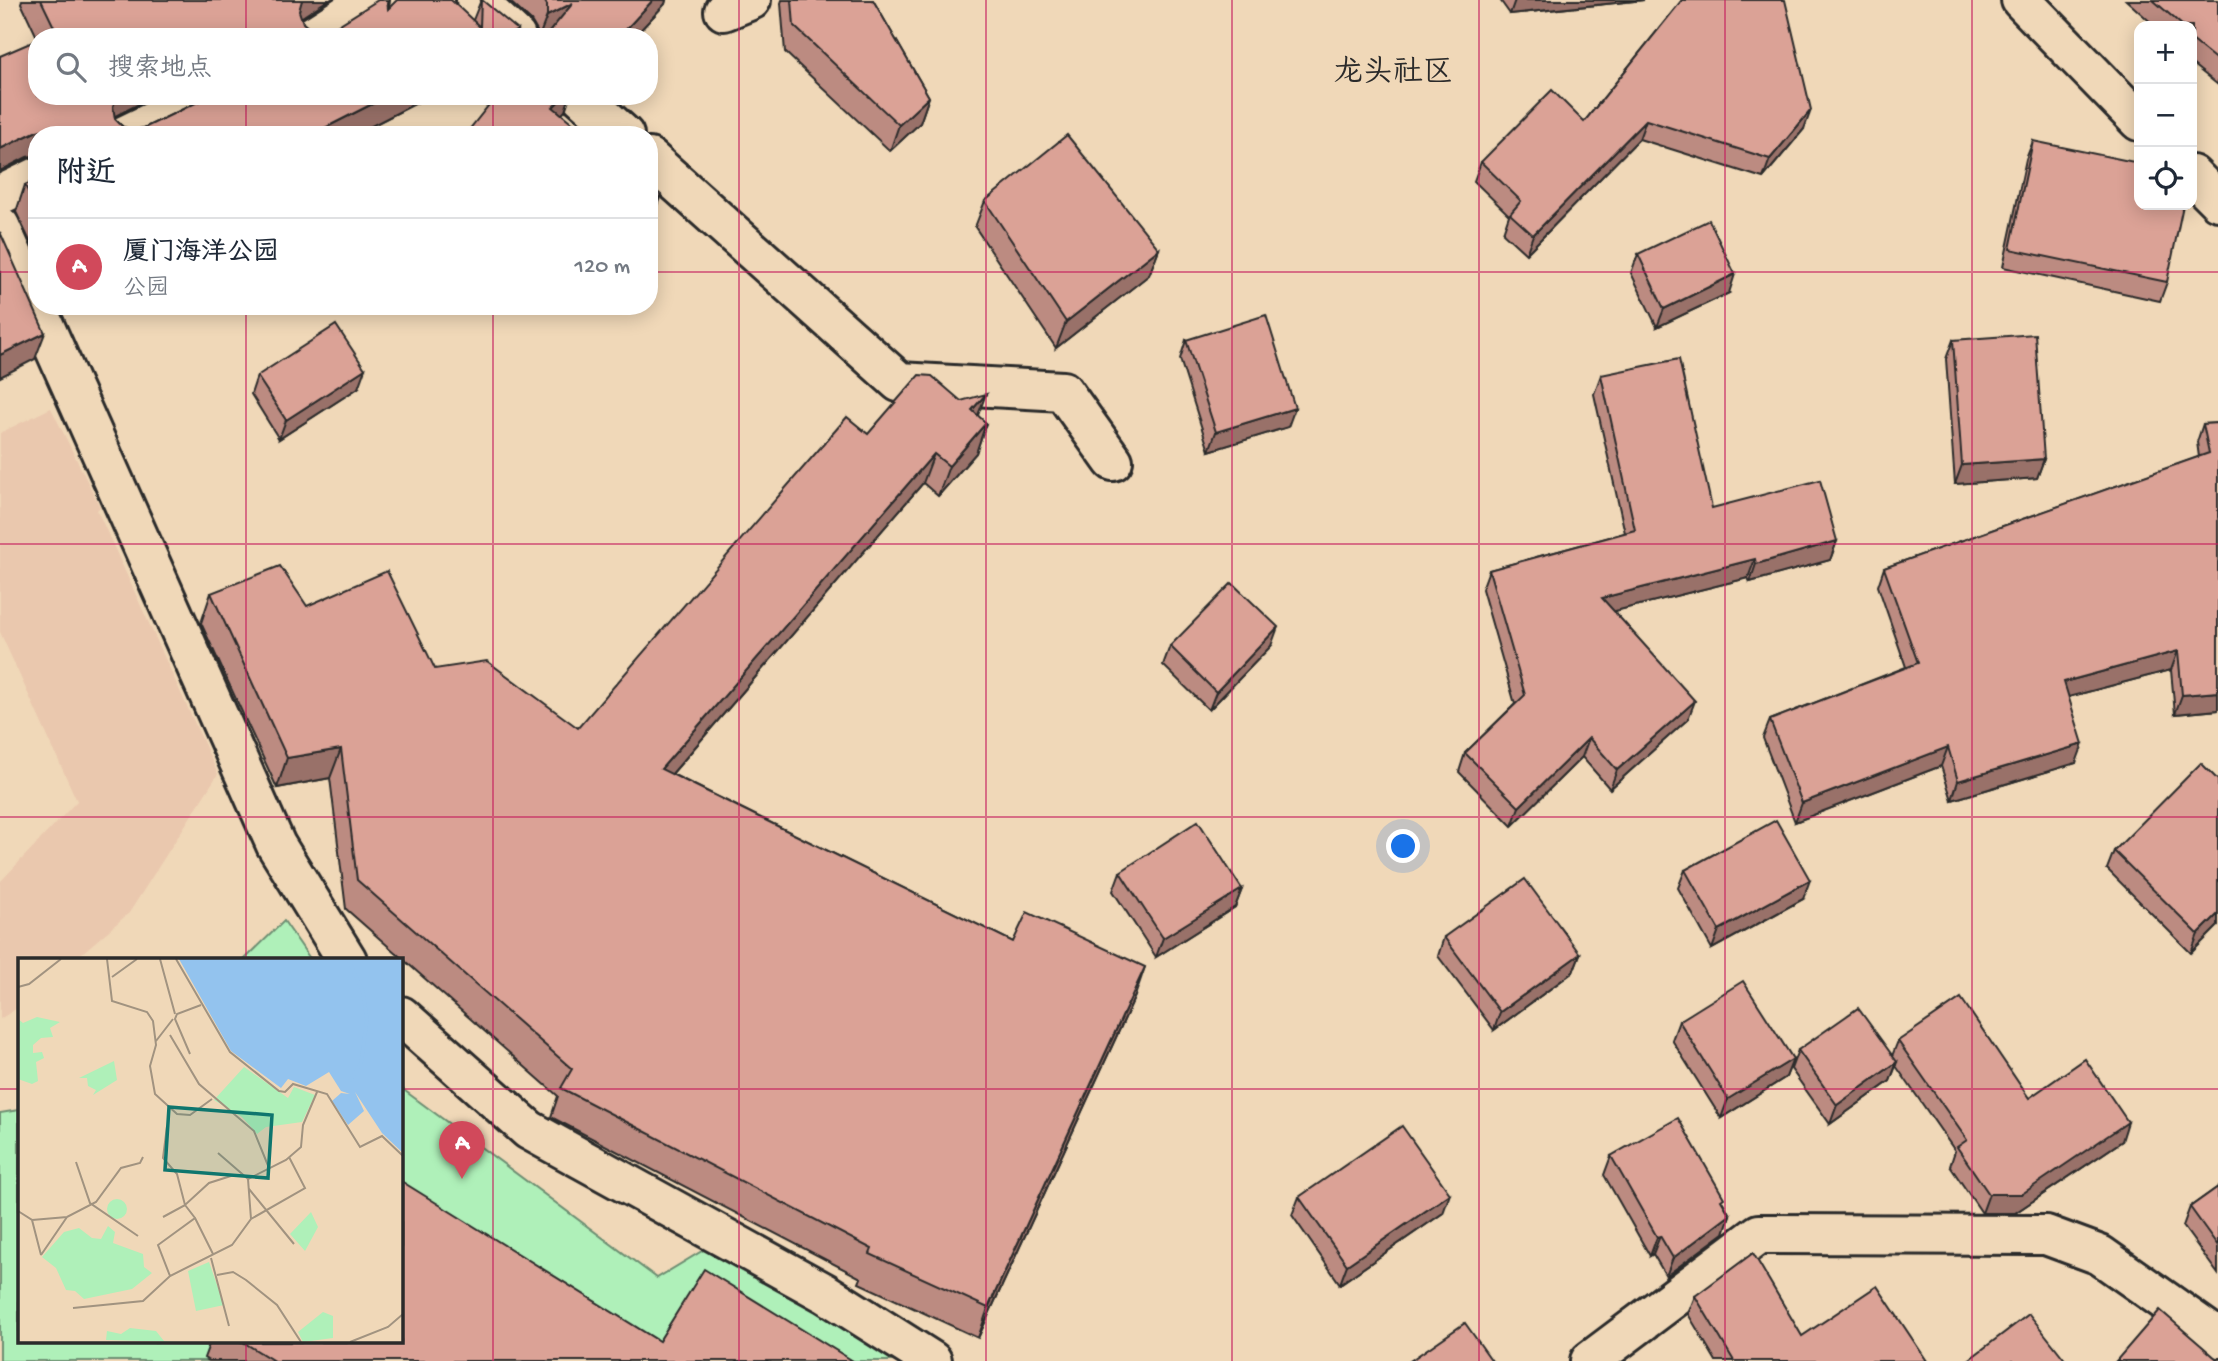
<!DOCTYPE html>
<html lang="zh">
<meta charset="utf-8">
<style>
:root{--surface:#fff;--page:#f2f2f3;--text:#1f2937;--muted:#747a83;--line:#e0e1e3;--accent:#d1495b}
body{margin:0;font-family:"Gochi Hand","LXGW WenKai TC",sans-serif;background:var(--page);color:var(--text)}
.controls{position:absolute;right:21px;top:21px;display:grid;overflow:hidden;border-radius:14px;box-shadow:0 4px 18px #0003}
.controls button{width:63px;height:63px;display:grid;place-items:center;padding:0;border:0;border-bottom:2px solid var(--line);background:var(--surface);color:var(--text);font:35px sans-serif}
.you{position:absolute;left:1404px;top:847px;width:24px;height:24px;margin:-18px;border:5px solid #fff;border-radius:50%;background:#1a73e8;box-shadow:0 0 0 10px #1a73e833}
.badge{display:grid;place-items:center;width:46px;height:46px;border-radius:50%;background:var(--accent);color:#fff;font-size:23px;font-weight:700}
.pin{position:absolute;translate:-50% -58px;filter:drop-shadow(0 2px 4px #0008)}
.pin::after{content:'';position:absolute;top:37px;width:24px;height:21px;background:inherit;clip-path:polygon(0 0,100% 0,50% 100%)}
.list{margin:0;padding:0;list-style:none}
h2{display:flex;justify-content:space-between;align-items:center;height:91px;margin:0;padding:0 28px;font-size:30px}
h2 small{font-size:23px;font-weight:400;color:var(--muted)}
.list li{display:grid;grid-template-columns:46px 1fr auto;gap:21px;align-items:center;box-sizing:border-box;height:98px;padding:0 28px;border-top:2px solid var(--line)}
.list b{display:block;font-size:26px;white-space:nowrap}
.list p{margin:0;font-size:23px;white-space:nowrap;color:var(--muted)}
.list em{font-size:23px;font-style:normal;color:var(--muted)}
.icon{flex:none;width:38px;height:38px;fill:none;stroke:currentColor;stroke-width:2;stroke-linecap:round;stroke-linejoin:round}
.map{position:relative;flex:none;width:2218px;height:1361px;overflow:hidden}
.search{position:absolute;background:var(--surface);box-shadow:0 4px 18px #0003;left:28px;top:28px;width:630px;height:77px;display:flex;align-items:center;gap:18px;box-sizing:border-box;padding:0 24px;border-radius:28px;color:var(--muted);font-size:26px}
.panel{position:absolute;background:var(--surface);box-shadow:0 4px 18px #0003;left:28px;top:126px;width:630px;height:189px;border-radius:28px}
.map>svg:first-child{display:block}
.built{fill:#eac8ae}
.green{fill:#aff0b9;stroke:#6d8e72;stroke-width:2}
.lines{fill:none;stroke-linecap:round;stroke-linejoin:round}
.pedestrian-casing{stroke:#2b2b2b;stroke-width:44}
.minor-casing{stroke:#2b2b2b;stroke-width:44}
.pedestrian{stroke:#f0d8b8;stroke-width:38}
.minor{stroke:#f0d8b8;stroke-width:38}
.wall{fill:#bc8b81;stroke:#2b2b2b;stroke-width:2}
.shaded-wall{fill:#997169;stroke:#2b2b2b;stroke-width:2}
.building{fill:#dba296;stroke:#2b2b2b;stroke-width:2}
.grid{fill:none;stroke:#c2185b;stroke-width:2;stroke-opacity:0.55}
.labels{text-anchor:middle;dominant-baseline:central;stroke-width:5;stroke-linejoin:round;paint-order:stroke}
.quarter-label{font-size:30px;fill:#2b2b2b;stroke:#f0d8b8}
.inset-river{fill:none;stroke:#93c3ee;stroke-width:3.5}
.inset-road{fill:none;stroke:#a19380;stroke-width:2}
.view{fill:#0f766e;fill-opacity:0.15;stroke:#0f766e;stroke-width:3.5}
.inset-edge{fill:none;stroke:#2b2b2b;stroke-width:3.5}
</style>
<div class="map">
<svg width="2218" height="1361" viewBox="0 0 2218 1361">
<rect width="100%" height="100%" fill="#f0d8b8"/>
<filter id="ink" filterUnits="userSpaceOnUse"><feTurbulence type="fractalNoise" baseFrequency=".0143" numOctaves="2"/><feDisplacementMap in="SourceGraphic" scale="14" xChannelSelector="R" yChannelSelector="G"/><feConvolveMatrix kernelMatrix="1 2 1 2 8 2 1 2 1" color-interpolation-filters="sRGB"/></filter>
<g filter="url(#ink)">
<polygon class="built" points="51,408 100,507 97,510 218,774 129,913 74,960 19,960 19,1007 0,1019 0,882 77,801 0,632 0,433"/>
<g class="green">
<polygon points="284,921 311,960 244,960"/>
<polygon points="401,1088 657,1278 712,1245 896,1361 0,1361 0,1113 19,1110 19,1342 401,1342"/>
</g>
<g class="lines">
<g class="pedestrian-casing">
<g id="pedestrian">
<polyline points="311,37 369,0"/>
<polyline points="125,135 205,96"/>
<polyline points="0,195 37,177"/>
</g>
</g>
<g class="minor-casing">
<g id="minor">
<polyline points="476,0 516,37"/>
<polyline points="2021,0 2139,121"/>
<polyline points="724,11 751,0"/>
<polyline points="581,96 624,135"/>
<polyline points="649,158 899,382 1063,391 1113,461"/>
<polyline points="2192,175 2218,201"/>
<polyline points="0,226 276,845 347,960"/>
<polyline points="401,1016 529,1130 825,1293 932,1361"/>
<polyline points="1590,1361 1759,1234 2046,1235 2100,1255 2218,1338"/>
</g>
</g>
<use href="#pedestrian" class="pedestrian"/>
<use href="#minor" class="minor"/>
</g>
<g class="wall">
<polygon points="22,0 328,0 301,17 303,23 311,30 321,32 388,9 473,20 481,0 516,37 37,37 21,3"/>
<polygon points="508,0 666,0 665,4 634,37 537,37 537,31 531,21"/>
<polygon points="782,0 873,0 929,97 920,123 890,151 785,52 781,3"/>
<polygon points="1500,0 1644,0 1510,14"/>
<polygon points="1682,0 1804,129 1763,178 1639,139 1526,254 1503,233 1509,215 1474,181 1481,162 1584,122"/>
<polygon points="2126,0 2218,0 2218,85 2192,64 2192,26 2155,26"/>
<polygon points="0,56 155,96 115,116 115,119 123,127 134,130 144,128 210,96 430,96 354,135 37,135 37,155 27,157 0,171"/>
<polygon points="2033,141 2167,282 2160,301 2003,267 2026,159"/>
<polygon points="37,180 37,256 16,212 25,185"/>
<polygon points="985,201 1159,249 1149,275 1056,348 975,227"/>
<polygon points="1638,254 1729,293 1657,327 1631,273"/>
<polygon points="1186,340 1288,427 1209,451 1180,359"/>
<polygon points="1953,340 2044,459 2037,478 1955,484 1946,359"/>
<polygon points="1601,375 1712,508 1837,541 1830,560 1750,582 1748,578 1614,611 1688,719 1610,789 1582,757 1512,826 1459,772 1465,753 1515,704 1482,589 1489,570 1625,533 1594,394"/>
<polygon points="257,376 358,388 279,439 251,394"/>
<polygon points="978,416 986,423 976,453 938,496 923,483 672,774 1013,942 1135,996 978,1338 859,1283 861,1278 551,1117 558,1096 346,909 330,778 277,788 201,623 211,593 307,606 435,669 578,728 868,434"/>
<polygon points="2218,423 2218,710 2175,714 2171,670 2068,697 2076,763 1952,800 1941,766 1795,822 1763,738 1770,720 1906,667 1878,586 1884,568 2199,457 2197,442 2203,424"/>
<polygon points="1170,646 1271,646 1209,710 1163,665"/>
<polygon points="2218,780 2218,926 2191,953 2107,869 2114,851"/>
<polygon points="1685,870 1803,899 1712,949 1678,888"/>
<polygon points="1120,872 1242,889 1235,907 1156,957 1113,891"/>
<polygon points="1444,937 1580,954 1573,972 1494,1030 1438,956"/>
<polygon points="1679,1021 1793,1059 1786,1077 1721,1118 1672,1040"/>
<polygon points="1898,1041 2029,1098 2122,1141 2015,1213 1982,1213 1950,1166 1955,1151 1896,1066 1890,1081 1830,1124 1791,1069 1798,1050 1892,1056"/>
<polygon points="1611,1156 1723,1202 1730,1215 1724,1233 1666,1276 1653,1254 1650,1256 1604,1175"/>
<polygon points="2218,1187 2218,1274 2183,1226 2190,1207"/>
<polygon points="1299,1197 1443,1213 1340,1284 1292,1215"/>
<polygon points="1695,1296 1802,1336 1927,1361 1716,1361 1688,1314"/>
<polygon points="659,1341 853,1361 209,1361 204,1358 210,1342"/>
</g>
<g class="shaded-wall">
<polygon points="302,0 328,0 299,19 292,26"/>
<polygon points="653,0 666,0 665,4 634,37 619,37"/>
<polygon points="1515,0 1644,0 1510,14"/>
<polygon points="573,3 548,37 539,37 547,16"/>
<polygon points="518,30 516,37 505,37"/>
<polygon points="117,96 155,96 115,116 107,123"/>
<polygon points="388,96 430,96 354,135 311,135"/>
<polygon points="564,96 570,96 565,111 544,134 553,107"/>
<polygon points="929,97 920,123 890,151 899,125"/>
<polygon points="1811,110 1804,129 1763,178 1770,159"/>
<polygon points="1646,120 1639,139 1526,254 1533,235"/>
<polygon points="47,129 45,135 37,135 37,155 27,157 0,171 0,149 37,131"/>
<polygon points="661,195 651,221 649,224 649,209"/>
<polygon points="1159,249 1149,275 1056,348 1066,322"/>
<polygon points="1735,274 1729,293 1657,327 1664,309"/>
<polygon points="45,333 35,359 0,377 0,355"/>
<polygon points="365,369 358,388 279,439 286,420"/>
<polygon points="986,394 975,423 972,410"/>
<polygon points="1295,408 1288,427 1209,451 1216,432"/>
<polygon points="986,423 976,453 938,496 949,466"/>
<polygon points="934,454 923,483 651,798 661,769"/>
<polygon points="2044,459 2037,478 1955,484 1962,465"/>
<polygon points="1837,541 1830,560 1750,582 1756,564"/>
<polygon points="1755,559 1748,578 1595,616 1602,598"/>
<polygon points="1278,627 1271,646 1209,710 1216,692"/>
<polygon points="2178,651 2171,670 2057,700 2064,682"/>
<polygon points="2218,692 2218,710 2175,714 2182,695"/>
<polygon points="1695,701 1688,719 1610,789 1617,770"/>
<polygon points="1589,738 1582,757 1512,826 1519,807"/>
<polygon points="2083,744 2076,763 1952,800 1958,781"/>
<polygon points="1948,747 1941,766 1795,822 1802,803"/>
<polygon points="341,749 330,778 277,788 287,758"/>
<polygon points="1810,880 1803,899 1712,949 1719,930"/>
<polygon points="1242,889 1235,907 1156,957 1163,938"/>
<polygon points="2218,914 2218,926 2191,953 2198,934"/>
<polygon points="1580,954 1573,972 1494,1030 1500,1012"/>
<polygon points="1145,967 1135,996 978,1338 988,1308"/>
<polygon points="1793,1059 1786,1077 1721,1118 1728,1099"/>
<polygon points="1897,1062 1890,1081 1830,1124 1837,1105"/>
<polygon points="2128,1122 2122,1141 2015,1213 1982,1213 1989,1194"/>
<polygon points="1450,1194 1443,1213 1340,1284 1347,1265"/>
<polygon points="1730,1215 1724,1233 1666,1276 1673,1258"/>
<polygon points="1660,1236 1653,1254 1650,1256 1657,1237"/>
</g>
<g class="building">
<polygon points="41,0 302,0 299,11 303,23 311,30 321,32 332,29 378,0 387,0 388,9 397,0 451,0 480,27 481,0 482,0 518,30 505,37 43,37 56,31"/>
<polygon points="544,0 653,0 619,37 545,37 573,3 547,16 547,5"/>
<polygon points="792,0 873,0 929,97 899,125 794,26"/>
<polygon points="1682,0 1785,0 1811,110 1770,159 1646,120 1533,235 1510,214 1521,201 1481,162 1552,90 1584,122"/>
<polygon points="2153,0 2218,0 2218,61 2192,40 2192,26 2183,26"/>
<polygon points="37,40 37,96 117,96 113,106 115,119 123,127 134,130 144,128 210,96 388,96 311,135 61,135 58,132 47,129 37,131 0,149 0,56"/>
<polygon points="496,96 564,96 553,107 587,135 465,135"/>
<polygon points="1067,135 1159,249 1066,322 985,201"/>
<polygon points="2033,141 2139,163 2139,205 2183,205 2167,282 2010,249"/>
<polygon points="37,180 37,209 25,185"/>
<polygon points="649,186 661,195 649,209"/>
<polygon points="1709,220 1735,274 1664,309 1638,254"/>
<polygon points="0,232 45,333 0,355"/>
<polygon points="1266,315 1295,408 1216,432 1186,340"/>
<polygon points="336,325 365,369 286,420 257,376"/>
<polygon points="2035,334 2044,459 1962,465 1953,340"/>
<polygon points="1679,359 1712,508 1820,480 1837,541 1756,564 1755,559 1602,598 1695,701 1617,770 1589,738 1519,807 1465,753 1525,695 1489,570 1635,530 1601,375"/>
<polygon points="919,375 932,376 961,401 986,394 972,410 986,423 949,466 934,454 661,769 1013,942 1027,912 1145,967 988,1308 870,1254 872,1249 561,1088 572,1069 357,880 341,749 287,758 211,593 280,566 307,606 387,571 435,669 487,661 578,728 847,417 868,434"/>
<polygon points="2218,423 2218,692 2182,695 2178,651 2064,682 2083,744 1958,781 1948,747 1802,803 1770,720 1918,663 1884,568 2209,453 2203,424"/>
<polygon points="1232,583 1278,627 1216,692 1170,646"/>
<polygon points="2201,763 2218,780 2218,914 2198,934 2114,851"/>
<polygon points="1776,820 1810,880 1719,930 1685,870"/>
<polygon points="1198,821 1242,889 1163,938 1120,872"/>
<polygon points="1525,879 1580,954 1500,1012 1444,937"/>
<polygon points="1743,981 1793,1059 1728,1099 1679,1021"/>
<polygon points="1961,998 2029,1098 2085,1059 2128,1122 2022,1194 1989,1194 1957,1147 1967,1140 1898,1041"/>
<polygon points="1858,1008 1897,1062 1837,1105 1798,1050"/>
<polygon points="1678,1118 1724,1198 1721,1200 1730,1215 1673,1258 1660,1236 1657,1237 1611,1156"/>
<polygon points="1402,1126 1450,1194 1347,1265 1299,1197"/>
<polygon points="401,1181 659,1341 704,1269 853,1361 274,1361 243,1342 401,1342"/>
<polygon points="2218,1187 2218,1246 2190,1207"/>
<polygon points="1753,1253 1802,1336 1877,1286 1927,1361 1734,1361 1695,1296"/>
<polygon points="2160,1310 2218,1360 2218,1361 2116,1361"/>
<polygon points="2029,1314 2066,1361 1967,1361"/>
<polygon points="1465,1323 1492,1361 1410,1361"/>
</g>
</g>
<path class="grid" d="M246 0V37M493 0V37M739 0V1361M986 0V1361M1232 0V1361M1479 0V1361M1725 0V1361M1972 0V1361M246 96V135M493 96V135M0 272H37M649 272H2218M246 306V960M493 306V1361M0 544H2218M0 817H2218M0 1089H19M401 1089H2218M246 1342V1361"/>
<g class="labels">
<g class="quarter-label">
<text x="1393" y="74">龙头社区</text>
</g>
</g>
<g transform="translate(18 958)">
<rect width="385" height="385" fill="#f0d8b8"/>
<path d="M19 59 42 64 32 70 35 79 23 80 15 87V95L24 94 26 100 18 104 20 123 14 126 0 121V61L5 65ZM89 251a10 10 0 1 1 20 0a10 10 0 1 1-20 0Z" fill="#aff0b9"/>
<path d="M96 103 99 122 75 137 78 132 70 128 69 120H61ZM226 109 270 140 276 129 297 137 284 164 248 169 239 176 224 159 196 142ZM293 254 300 269 287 293 272 276ZM90 268 97 274 95 285 125 296 126 309 134 315 114 331 66 341 57 333 48 332 38 310 24 299 46 274 61 270 74 280 83 281ZM191 304 206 347 178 353 170 313ZM305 354 315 358V380L285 384 280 374ZM112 370 138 373 146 383 157 384 88 382 89 373 103 376Z" fill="#aff0b9"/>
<path d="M161 1H385V195L364 175 337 134 346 153 330 167 314 143 323 135 332 136 323 133 311 114 288 128 270 121 263 130 213 93Z" fill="#93c3ee"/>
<path class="inset-river" d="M330 1 345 34 349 62 343 105 332 123"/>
<path class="inset-road" d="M89 1 94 43 129 54 135 63 138 87 132 108 137 136 159 156 172 157 194 141M142 1 157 56M158 1 212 94 261 133 267 134 275 126 309 136 342 189 364 178 385 198M94 19 119 1M0 29 11 26 43 1M152 77 181 126 236 173 251 210M138 83 155 61M172 96 157 61 159 56 183 47M149 168 145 200 159 216 167 247 191 225 216 217M200 195 230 221M58 204 72 245 120 278M231 231 276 286M0 253 14 262 23 297M145 259 167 247 177 260 140 287 152 318M177 260 195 296M233 261 230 221 268 202 283 189 285 167 299 134M14 262 49 259 78 244 103 210 122 205 125 199M23 297 49 259M193 300 211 368M199 317 215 314 228 322 259 347 283 384M55 350 125 343 152 318 214 287 233 261 287 230 271 199M332 384 370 369 385 356"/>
<path class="view" d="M151 149 254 157 250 220 147 212Z"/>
<rect width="385" height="385" class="inset-edge"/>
</g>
</svg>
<div class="controls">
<button>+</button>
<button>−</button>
<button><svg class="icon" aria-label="locate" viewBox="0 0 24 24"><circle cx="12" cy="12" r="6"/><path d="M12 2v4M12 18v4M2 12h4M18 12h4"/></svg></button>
</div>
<div class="you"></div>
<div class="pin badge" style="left:462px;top:1179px">A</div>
<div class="search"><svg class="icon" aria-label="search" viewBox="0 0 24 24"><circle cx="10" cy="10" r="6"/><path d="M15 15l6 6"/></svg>搜索地点</div>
<section class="panel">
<h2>附近<small></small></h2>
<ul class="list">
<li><span class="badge">A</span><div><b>厦门海洋公园</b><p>公园</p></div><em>120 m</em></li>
</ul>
</section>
</div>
